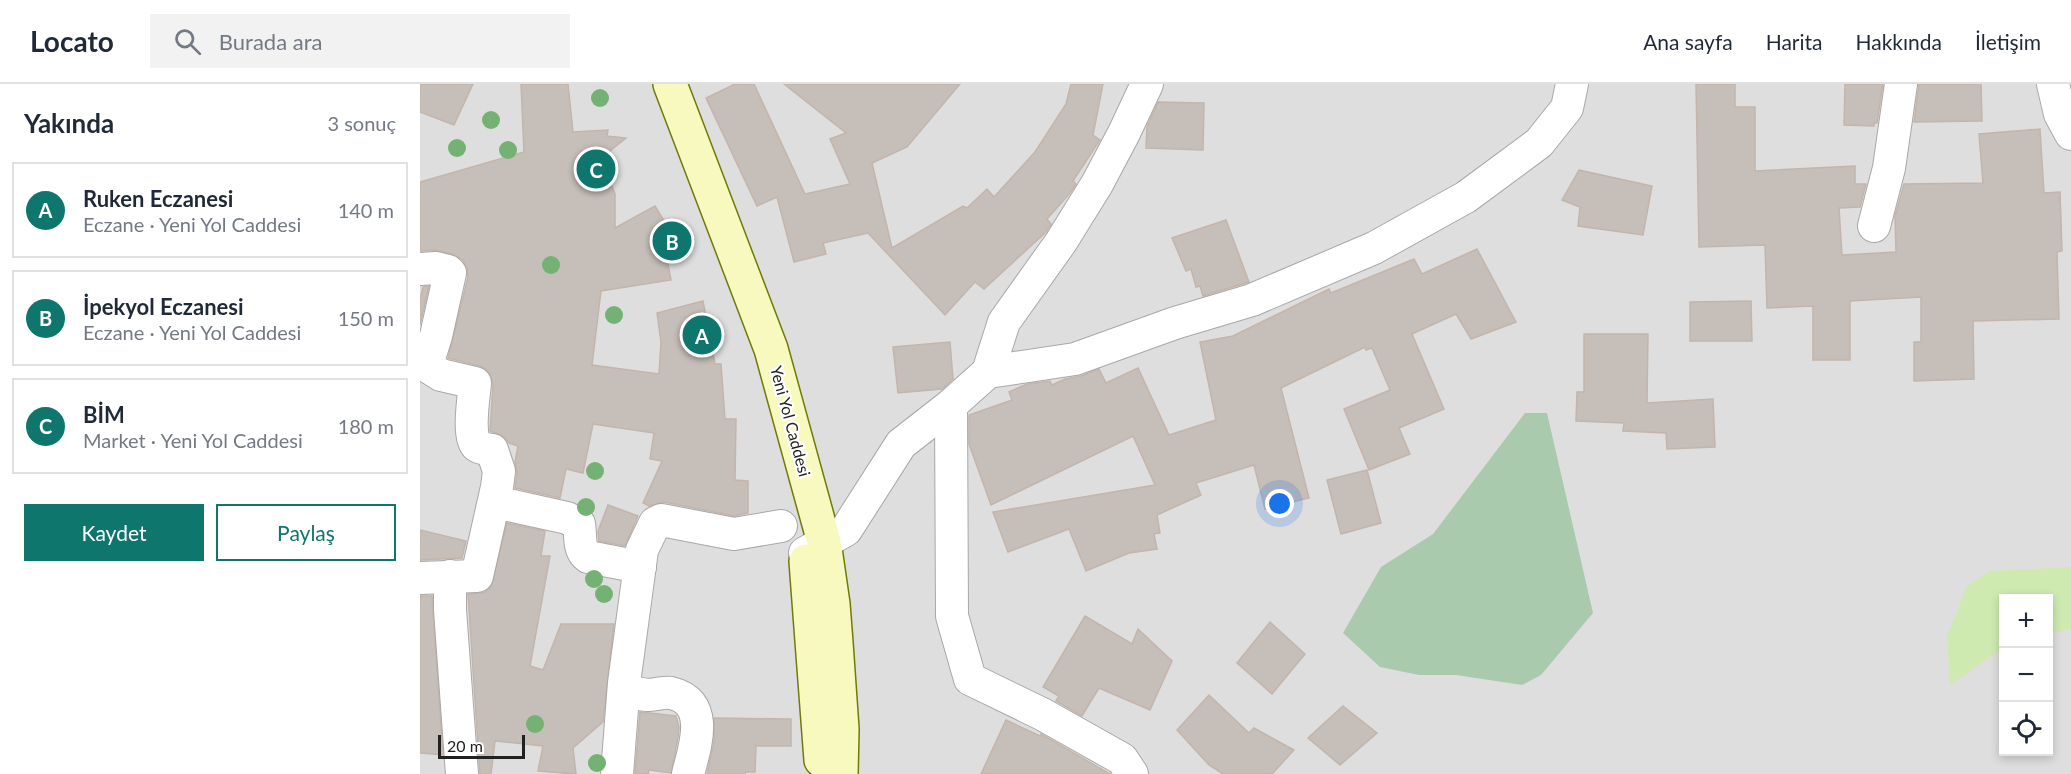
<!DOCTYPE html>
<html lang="tr">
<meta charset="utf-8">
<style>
:root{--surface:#fff;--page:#f2f2f3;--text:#1f2937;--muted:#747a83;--line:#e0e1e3;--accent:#0f766e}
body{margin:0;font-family:Lato,sans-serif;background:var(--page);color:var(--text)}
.controls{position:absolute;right:18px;bottom:18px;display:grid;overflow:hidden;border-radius:0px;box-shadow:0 3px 9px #0003}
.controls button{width:54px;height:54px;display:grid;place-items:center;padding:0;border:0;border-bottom:2px solid var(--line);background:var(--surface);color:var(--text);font:30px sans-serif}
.scale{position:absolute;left:18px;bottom:15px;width:87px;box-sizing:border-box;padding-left:6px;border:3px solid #212121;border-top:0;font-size:16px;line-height:21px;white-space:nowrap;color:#212121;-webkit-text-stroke:4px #fff;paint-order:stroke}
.you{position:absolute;left:860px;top:420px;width:21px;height:21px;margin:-15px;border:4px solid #fff;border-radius:50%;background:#1a73e8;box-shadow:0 0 0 9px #1a73e833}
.badge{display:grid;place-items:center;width:39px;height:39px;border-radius:50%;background:var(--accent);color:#fff;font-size:20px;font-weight:700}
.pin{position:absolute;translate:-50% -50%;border:3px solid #fff;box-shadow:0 2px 6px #0006}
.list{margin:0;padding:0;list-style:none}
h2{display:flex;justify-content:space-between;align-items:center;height:78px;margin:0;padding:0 24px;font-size:26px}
h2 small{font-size:20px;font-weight:400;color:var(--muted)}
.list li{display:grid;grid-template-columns:39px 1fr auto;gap:18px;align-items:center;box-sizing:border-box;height:96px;margin:0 12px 12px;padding:0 12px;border:2px solid var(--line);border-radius:0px}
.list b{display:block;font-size:22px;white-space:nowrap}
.list p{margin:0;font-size:20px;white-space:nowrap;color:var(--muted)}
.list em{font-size:20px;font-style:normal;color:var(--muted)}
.actions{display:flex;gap:12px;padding:18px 24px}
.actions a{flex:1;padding:14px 0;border:2px solid var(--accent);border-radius:0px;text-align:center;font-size:21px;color:var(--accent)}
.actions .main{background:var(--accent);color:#fff}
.icon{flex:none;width:33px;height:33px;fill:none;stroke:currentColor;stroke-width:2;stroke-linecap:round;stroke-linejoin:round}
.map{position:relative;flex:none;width:1651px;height:690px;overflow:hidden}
header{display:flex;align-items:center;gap:36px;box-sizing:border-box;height:84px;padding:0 30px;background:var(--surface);border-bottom:2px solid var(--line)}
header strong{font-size:28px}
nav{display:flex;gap:33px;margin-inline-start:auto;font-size:21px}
.search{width:420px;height:54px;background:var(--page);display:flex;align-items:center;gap:15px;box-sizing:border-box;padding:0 21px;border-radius:0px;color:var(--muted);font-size:22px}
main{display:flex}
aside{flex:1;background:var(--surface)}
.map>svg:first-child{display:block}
.residential{fill:#dfdedf;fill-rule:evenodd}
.grass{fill:#ceeab0}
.cemetery{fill:#aacaae}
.building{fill:#c6beb8;stroke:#c3b5ab;stroke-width:1.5}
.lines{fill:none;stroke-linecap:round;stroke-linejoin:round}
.street-casing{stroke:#a8a8a8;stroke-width:34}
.secondary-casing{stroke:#707a07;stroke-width:36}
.street{stroke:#fff;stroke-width:32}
.secondary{stroke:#f7f9bf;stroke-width:33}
.tree{fill:#74b274}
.labels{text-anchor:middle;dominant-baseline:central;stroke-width:4.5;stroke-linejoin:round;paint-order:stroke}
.street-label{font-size:16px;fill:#212121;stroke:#fff}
</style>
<header>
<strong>Locato</strong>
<div class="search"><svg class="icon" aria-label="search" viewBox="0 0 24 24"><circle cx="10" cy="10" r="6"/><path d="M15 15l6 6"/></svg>Burada ara</div>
<nav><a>Ana sayfa</a><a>Harita</a><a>Hakkında</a><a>İletişim</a></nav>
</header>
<main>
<aside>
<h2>Yakında<small>3 sonuç</small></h2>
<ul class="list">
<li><span class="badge">A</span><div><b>Ruken Eczanesi</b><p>Eczane · Yeni Yol Caddesi</p></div><em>140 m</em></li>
<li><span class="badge">B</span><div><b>İpekyol Eczanesi</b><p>Eczane · Yeni Yol Caddesi</p></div><em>150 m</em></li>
<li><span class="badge">C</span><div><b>BİM</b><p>Market · Yeni Yol Caddesi</p></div><em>180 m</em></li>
</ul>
<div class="actions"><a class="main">Kaydet</a><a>Paylaş</a></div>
</aside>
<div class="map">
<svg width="1651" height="690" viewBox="0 0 1651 690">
<rect width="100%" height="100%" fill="#f1eee9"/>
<path class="residential" d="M0 0H1651V690H0ZM1584 514H1628V668H1584Z"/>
<polygon class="grass" points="1651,483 1651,545 1629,550 1628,514 1584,514 1583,564 1530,601 1527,552 1547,502 1570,487"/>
<polygon class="cemetery" points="1105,329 1127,329 1173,529 1121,591 1102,601 1036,591 999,591 960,583 923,549 961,483 1013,450"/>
<g class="building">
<polygon points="0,0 53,0 34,41 0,28"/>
<polygon points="101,0 148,0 153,48 188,46 187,52 206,54 190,67 194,92 190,97 195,110 195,144 235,122 260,163 246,170 251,196 181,207 172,281 239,290 241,258 237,229 283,217 295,280 301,280 305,335 316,335 315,396 328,397 328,429 314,432 244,418 229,422 223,419 242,377 230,375 234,349 173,340 163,389 146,385 140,414 95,404 97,389 95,378 98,362 89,359 83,352 70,347 73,301 71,292 66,285 60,282 28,274 48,193 47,185 43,176 32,170 15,166 0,167 0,98 104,68"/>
<polygon points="315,0 334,0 385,110 430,100 410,55 426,49 364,0 540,0 487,63 452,79 472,164 543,122 547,124 567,105 574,113 615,68 646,20 651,0 683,0 673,51 680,56 653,97 656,100 650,109 627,135 631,140 626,148 564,205 555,198 525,231 448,149 403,159 406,170 374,178 357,113 337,122 286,14"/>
<polygon points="1276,0 1315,0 1315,23 1335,23 1335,87 1435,82 1435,100 1446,100 1440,123 1419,124 1422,171 1476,168 1475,132 1484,100 1563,99 1559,50 1620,45 1624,109 1640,108 1642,167 1637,168 1639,235 1553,237 1554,295 1494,297 1494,258 1501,258 1501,213 1430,217 1430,276 1393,276 1393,222 1347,224 1345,161 1279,163"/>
<polygon points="1425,0 1463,0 1457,39 1454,39 1454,42 1424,41"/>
<polygon points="1499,0 1561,0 1562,37 1494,38"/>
<polygon points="738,18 784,19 783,66 726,64 727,43"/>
<polygon points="1159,86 1232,102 1223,151 1158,142 1160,123 1142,116"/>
<polygon points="806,136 829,198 783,212 780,202 776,203 771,185 766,187 752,154"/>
<polygon points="1057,165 1096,238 1051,255 1036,230 992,250 1024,325 979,344 990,370 949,386 924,325 970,306 952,264 946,266 945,263 861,304 889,414 845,425 834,381 776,399 781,411 737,431 740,449 734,450 737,465 709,469 666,487 649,445 588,468 573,428 735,401 713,352 571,421 549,360 549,331 592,316 589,308 607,300 630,297 632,301 645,295 661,292 679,285 686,299 718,284 749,351 796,336 780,258 813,252 909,205 911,209 994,175 1002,190"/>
<polygon points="9,202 0,241 0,215 3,203"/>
<polygon points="1331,217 1332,257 1270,257 1270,218"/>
<polygon points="1164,250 1228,250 1227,319 1293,315 1295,363 1247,365 1246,349 1203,347 1204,339 1156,337 1157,308 1164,308"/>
<polygon points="530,258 533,295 522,305 478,309 473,263"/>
<polygon points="947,386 961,439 921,450 907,396"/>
<polygon points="188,421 218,432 205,462 179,457 178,447"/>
<polygon points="87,439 125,447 121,472 130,472 110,582 123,586 141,540 194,540 183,638 153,664 156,690 118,687 123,662 75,657 71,690 60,690 48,510 65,508 71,503"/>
<polygon points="0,446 46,457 42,474 0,476"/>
<polygon points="0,512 12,512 23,671 0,669"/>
<polygon points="665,532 712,560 718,545 752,577 730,626 679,604 662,632 636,617 639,612 623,603"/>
<polygon points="850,538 885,570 852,610 817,579"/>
<polygon points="789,611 829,649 834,644 874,666 852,690 803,690 789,681 757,646"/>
<polygon points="923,622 957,649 920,681 888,654"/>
<polygon points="220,628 256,632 259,643 258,653 251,689 229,686 228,690 215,690"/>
<polygon points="294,634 371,635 371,662 336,662 335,688 326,688 325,690 287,690 294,658"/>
<polygon points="586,636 620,652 621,650 690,690 561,690"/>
</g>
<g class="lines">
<g class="street-casing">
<g id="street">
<polyline points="1633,0 1640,30 1651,50"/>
<polyline points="1454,142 1469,84 1481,0"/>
<path d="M0 185 16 184 28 187 30 189 16 252 8 277V283L21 291 55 299C54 311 47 354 57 362 61 365 67 365 72 366L79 387 77 403 57 492 0 494"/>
<polyline points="568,288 584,238 641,158 677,100 704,49 727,0"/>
<polyline points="531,321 532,532 550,595 622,630 702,675 712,690"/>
<path d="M75 418 147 434 159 440C161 451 158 466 168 473L220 483"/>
<polyline points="385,469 426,446 481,360 531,321 568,288 655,275 755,239 832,216 954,164 1046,113 1119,59 1147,24 1152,0"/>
<polyline points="30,492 30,526 42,690"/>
<path d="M204 606C211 608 219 610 227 611 235 611 243 608 251 609 291 618 275 663 268 690"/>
<polyline points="197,690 204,599 222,466 235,439 241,436 314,450 361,442"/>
</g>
</g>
<g class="secondary-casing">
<g id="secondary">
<polyline points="250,0 351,265 404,458 413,520 416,559 422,645 421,690"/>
<polyline points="386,477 401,676"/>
</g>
</g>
<use href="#street" class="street"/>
<use href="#secondary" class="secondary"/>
</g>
<g class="tree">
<circle cx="180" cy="14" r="9"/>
<circle cx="71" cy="36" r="9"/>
<circle cx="37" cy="64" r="9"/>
<circle cx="88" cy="66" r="9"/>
<circle cx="131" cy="181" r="9"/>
<circle cx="194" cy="231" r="9"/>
<circle cx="175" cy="387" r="9"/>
<circle cx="166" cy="423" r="9"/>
<circle cx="174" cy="495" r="9"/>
<circle cx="184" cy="510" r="9"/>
<circle cx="115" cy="640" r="9"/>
<circle cx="177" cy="679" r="9"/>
</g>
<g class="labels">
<g class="street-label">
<text transform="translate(371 337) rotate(75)">Yeni Yol Caddesi</text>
</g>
</g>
</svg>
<div class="controls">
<button>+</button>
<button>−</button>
<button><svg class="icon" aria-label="locate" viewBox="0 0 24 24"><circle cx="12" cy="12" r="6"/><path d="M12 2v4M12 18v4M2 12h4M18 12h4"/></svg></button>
</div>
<div class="scale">20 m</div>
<div class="you"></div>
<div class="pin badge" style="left:282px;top:251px">A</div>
<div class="pin badge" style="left:252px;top:157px">B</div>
<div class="pin badge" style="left:176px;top:85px">C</div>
</div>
</main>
